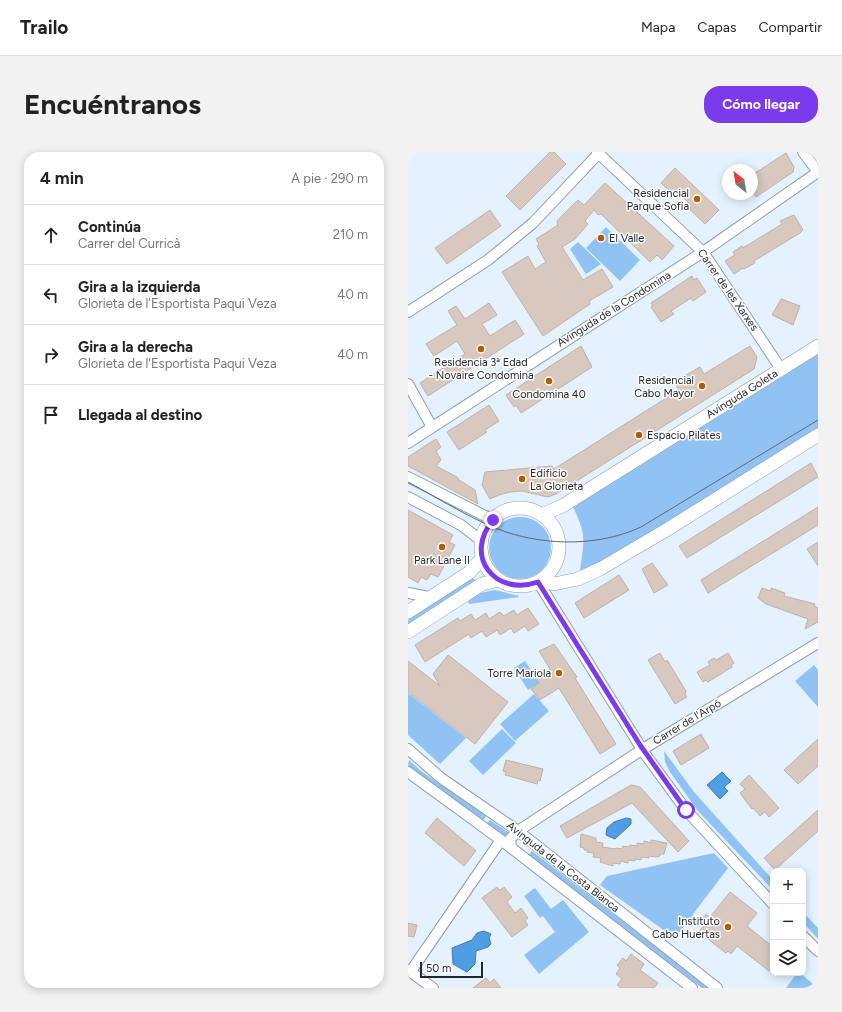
<!DOCTYPE html>
<html lang="es">
<meta charset="utf-8">
<style>
:root{--surface:#fff;--page:#f2f2f2;--text:#222;--muted:#767676;--line:#e0e0e0;--accent:#7c3aed}
body{margin:0;font-family:Figtree,sans-serif;background:var(--page);color:var(--text)}
.controls{position:absolute;right:12px;bottom:12px;display:grid;overflow:hidden;border-radius:8px;box-shadow:0 2px 10px #0003}
.controls button{width:36px;height:36px;display:grid;place-items:center;padding:0;border:0;border-bottom:1px solid var(--line);background:var(--surface);color:var(--text);font:20px sans-serif}
.compass{position:absolute;left:314px;top:12px;width:36px;height:36px;border-radius:50%;background:var(--surface);box-shadow:0 2px 10px #0003;rotate:329deg}
.scale{position:absolute;left:12px;bottom:10px;width:63px;box-sizing:border-box;padding-left:4px;border:2px solid #22272c;border-top:0;font-size:11px;line-height:14px;white-space:nowrap;color:#22272c;-webkit-text-stroke:3px #fff;paint-order:stroke}
.stop{position:absolute;width:12px;height:12px;margin:-9px;border:3px solid #7c3aed;border-radius:50%;background:#fff}
.stop.end{background:#7c3aed;border-color:#fff;box-shadow:0 1px 4px #0008}
.list{margin:0;padding:0;list-style:none}
h2{display:flex;justify-content:space-between;align-items:center;height:52px;margin:0;padding:0 16px;font-size:17px}
h2 small{font-size:13px;font-weight:400;color:var(--muted)}
.list li{display:grid;grid-template-columns:26px 1fr auto;gap:12px;align-items:center;box-sizing:border-box;height:60px;padding:0 16px;border-top:1px solid var(--line)}
.list b{display:block;font-size:15px;white-space:nowrap}
.list p{margin:0;font-size:13px;white-space:nowrap;color:var(--muted)}
.list em{font-size:13px;font-style:normal;color:var(--muted)}
.icon{flex:none;width:22px;height:22px;fill:none;stroke:currentColor;stroke-width:2;stroke-linecap:round;stroke-linejoin:round}
.map{position:relative;flex:none;width:410px;height:836px;overflow:hidden;border-radius:16px}
header{display:flex;align-items:center;gap:24px;box-sizing:border-box;height:56px;padding:0 20px;background:var(--surface);border-bottom:1px solid var(--line)}
header strong{font-size:19px}
nav{display:flex;gap:22px;margin-inline-start:auto;font-size:14px}
.intro{display:flex;align-items:center;justify-content:space-between;box-sizing:border-box;height:96px;padding:0 24px}
h1{margin:0;font-size:28px}
.button{padding:10px 18px;border-radius:16px;background:var(--accent);color:#fff;font-size:14px;font-weight:700}
main{display:flex;gap:24px;padding:0 24px}
aside{flex:1;background:var(--surface);border-radius:16px;box-shadow:0 2px 10px #0003}
.map>svg:first-child{display:block}
.green{fill:#90c3f3}
.water{fill:#4f9de2;stroke:#427aab}
.building{fill:#d9c8be;stroke:#c0b0a6}
.lines{fill:none;stroke-linecap:round;stroke-linejoin:round}
.minor-casing{stroke:#8f9ca9;stroke-width:12}
.major-casing{stroke:#8f9ca9;stroke-width:14}
.minor{stroke:#fff;stroke-width:10}
.major{stroke:#fff;stroke-width:13}
.tram{stroke:#616870;stroke-width:1}
.route{stroke:#7c3aed;stroke-width:5}
.poi-dot{fill:#b65a03;stroke:#fff;stroke-width:1.5}
.labels{text-anchor:middle;dominant-baseline:central;stroke-width:3;stroke-linejoin:round;paint-order:stroke}
.poi-label{font-size:11px;fill:#22272c;stroke:#fff;text-anchor:end}
.street-label{font-size:11px;fill:#22272c;stroke:#fff}
</style>
<header>
<strong>Trailo</strong>
<nav><a>Mapa</a><a>Capas</a><a>Compartir</a></nav>
</header>
<div class="intro"><h1>Encuéntranos</h1><a class="button">Cómo llegar</a></div>
<main>
<aside>
<h2>4 min<small>A pie · 290 m</small></h2>
<ul class="list">
<li><svg class="icon" aria-label="ahead" viewBox="0 0 24 24"><path d="M12 20V5M6 11l6-6 6 6"/></svg><div><b>Continúa</b><p>Carrer del Curricà</p></div><em>210 m</em></li>
<li><svg class="icon" aria-label="left" viewBox="0 0 24 24"><path d="M17 20v-9H6M10 6l-5 5 5 5"/></svg><div><b>Gira a la izquierda</b><p>Glorieta de l'Esportista Paqui Veza</p></div><em>40 m</em></li>
<li><svg class="icon" aria-label="right" viewBox="0 0 24 24"><path d="M7 20v-9h11M14 6l5 5-5 5"/></svg><div><b>Gira a la derecha</b><p>Glorieta de l'Esportista Paqui Veza</p></div><em>40 m</em></li>
<li><svg class="icon" aria-label="arrive" viewBox="0 0 24 24"><path d="M6 21V4h12l-3 4 3 4H6"/></svg><div><b>Llegada al destino</b></div></li>
</ul>
</aside>
<div class="map">
<svg width="410" height="836" viewBox="0 0 410 836">
<rect width="100%" height="100%" fill="#e4f1ff"/>
<g class="green">
<polygon points="198,75 232,108 212,129 178,96"/>
<polygon points="170,90 193,112 178,122 162,97"/>
<path d="M410 199V276L200 407 172 419C176 388 179 384 165 355Z"/>
<circle cx="112" cy="396" r="31"/>
<polygon points="63,426 68,428 0,474 0,468"/>
<polygon points="87,438 111,444 111,445 61,452 60,449 72,441"/>
<polygon points="117,509 131,531 120,538 106,516"/>
<polygon points="406,513 410,518 410,555 387,529"/>
<polygon points="0,541 58,586 32,612 0,583"/>
<polygon points="126,542 141,559 107,589 92,572"/>
<polygon points="94,577 108,591 75,623 61,609"/>
<polygon points="256,599 286,640 365,728 365,738 290,659 262,620 257,610"/>
<polygon points="1,608 13,619 78,664 75,669 10,623 0,614"/>
<polygon points="82,668 101,681 98,685 78,672"/>
<polygon points="124,699 301,836 294,836 120,703"/>
<polygon points="306,701 320,716 267,786 192,733 199,724"/>
<polygon points="127,736 143,757 155,748 181,780 131,822 116,803 147,780 135,764 132,766 116,744"/>
<polygon points="395,760 410,776 410,787 395,770"/>
<polygon points="389,821 392,821 410,836 378,836"/>
</g>
<g class="water">
<polygon points="314,620 323,629 316,635 320,639 312,647 299,633"/>
<polygon points="218,666 223,667 223,672 207,687 198,683 199,676 206,670"/>
<polygon points="76,779 83,782 81,786 83,792 80,795 68,799 67,812 59,820 45,812 44,796 64,788 69,781"/>
</g>
<g class="building">
<polygon points="142,0 146,0 158,12 112,58 98,44"/>
<polygon points="378,1 386,15 385,20 348,45 344,39 344,23"/>
<polygon points="267,16 311,58 297,72 278,54 281,51 269,40 266,43 253,31"/>
<polygon points="197,31 266,94 254,108 249,103 242,110 193,62 190,63 186,58 177,69 180,72 167,87 154,95 175,128 194,117 205,135 181,149 182,152 135,184 94,120 120,104 127,117 138,110 129,94 131,92 128,87 150,73 149,69 170,48 176,53"/>
<polygon points="82,58 93,74 39,112 27,96"/>
<polygon points="386,63 395,78 392,81 346,109 347,111 336,117 335,116 326,122 317,109 327,103 325,100 334,94 335,96 374,72 372,69"/>
<polygon points="284,124 286,128 289,126 298,140 285,149 283,146 263,159 266,162 253,170 243,155 245,154 243,151"/>
<polygon points="373,147 392,154 385,173 364,163"/>
<polygon points="81,151 89,163 74,172 82,184 107,168 116,182 20,244 12,231 57,202 49,189 26,204 18,192 49,173 40,159 48,154 57,167"/>
<polygon points="173,194 184,215 113,261 108,253 106,255 98,243"/>
<polygon points="342,194 349,205 346,217 148,342 140,345 114,339 102,340 91,343 82,347 74,333 77,320 144,314 146,317 271,238 266,230 292,215 296,222"/>
<polygon points="81,253 91,269 77,278 79,280 51,298 39,280"/>
<polygon points="28,287 33,295 28,299 33,308 28,314 49,325 51,328 67,338 70,352 0,314 0,305"/>
<polygon points="403,311 410,325 279,406 271,394"/>
<polygon points="410,355 410,373 300,441 293,428"/>
<polygon points="0,358 45,383 41,390 47,393 30,425 23,422 19,428 13,425 10,431 0,425"/>
<polygon points="410,390 410,414 399,397"/>
<polygon points="244,411 260,433 246,441 234,417"/>
<polygon points="211,423 221,438 176,466 167,451"/>
<polygon points="354,436 363,439 363,436 377,441 376,444 407,452 406,454 410,456 410,470 397,477 400,467 358,452 350,446"/>
<polygon points="120,456 131,472 120,479 117,474 106,481 103,476 92,483 89,478 78,485 74,479 63,486 61,482 17,510 7,493 50,466 52,469 63,462 67,468 78,461 81,467 92,460 96,464 106,458 109,463"/>
<polygon points="146,492 169,525 167,526 208,592 192,602 151,536 132,548 123,537 131,531 128,526 142,517 131,499"/>
<polygon points="252,501 257,510 259,508 278,539 277,542 279,545 267,552 240,508"/>
<polygon points="320,501 326,511 323,513 324,515 300,530 298,528 295,530 289,520 302,513 300,510 306,506 308,508"/>
<polygon points="40,503 100,550 67,592 0,540 0,509 32,534 25,522"/>
<polygon points="293,582 301,596 273,613 265,599"/>
<polygon points="410,587 410,614 390,632 376,618"/>
<polygon points="98,608 135,617 132,629 130,628 129,632 97,623 98,620 95,619"/>
<polygon points="341,623 371,656 361,665 357,660 352,664 345,656 344,657 332,641 337,637 332,632"/>
<polygon points="223,633 232,635 281,689 270,700 224,651 159,686 152,674"/>
<polygon points="410,658 410,679 367,718 356,706"/>
<polygon points="29,666 68,699 56,714 17,681"/>
<polygon points="173,682 188,686 188,690 195,691 194,695 207,697 208,696 214,697 215,694 222,695 222,693 229,694 229,691 236,692 236,689 243,691 243,688 259,691 256,702 252,702 252,704 248,705 241,704 241,706 234,705 233,708 227,707 227,709 220,708 220,711 213,709 212,712 205,711 205,714 192,710 193,706 185,705 186,701 179,700 180,698 176,698 176,696 172,695"/>
<polygon points="89,735 92,738 96,735 104,745 99,750 107,761 113,756 120,766 117,769 120,773 104,785 74,746"/>
<polygon points="322,740 349,761 339,774 365,795 365,814 361,819 329,794 323,802 320,799 318,801 291,780 296,773 292,769 298,762 302,765"/>
<polygon points="0,771 9,773 6,785 0,784"/>
<polygon points="223,802 236,812 232,818 250,831 246,836 213,836 209,833 214,827 208,822 212,816 209,813 215,806 218,809"/>
<polygon points="78,826 82,831 86,827 93,836 65,836"/>
</g>
<g class="lines">
<g class="minor-casing">
<g id="minor">
<polyline points="189,0 295,100 373,217"/>
<polyline points="395,0 410,20"/>
<polyline points="0,160 80,108 125,71 192,0"/>
<polyline points="0,232 24,275"/>
<polyline points="0,291 295,100 410,20"/>
<polyline points="0,325 85,368"/>
<polyline points="0,345 53,373 74,389"/>
<polyline points="130,430 237,602 278,658 365,752"/>
<polyline points="0,441 21,445"/>
<polyline points="0,597 33,626 110,679 309,836"/>
<polyline points="0,620 93,688 284,836"/>
<polyline points="103,695 102,687 110,679 235,597 410,491"/>
<polyline points="395,784 410,799"/>
<polyline points="0,818 25,836"/>
<polyline points="3,819 93,688"/>
</g>
</g>
<g class="major-casing">
<g id="major">
<circle cx="112" cy="395" r="39"/>
<polyline points="134,363 156,353 410,194"/>
<polyline points="133,428 146,432 170,427 192,417 260,377 410,283"/>
<polyline points="0,460 62,420 74,406"/>
<polyline points="0,480 74,432 91,428"/>
</g>
</g>
<use href="#minor" class="minor"/>
<use href="#major" class="major"/>
<path class="tram" d="M0 330C32 347 64 368 98 380 141 394 192 394 233 375L410 268"/>
</g>
<g class="lines">
<path class="route" d="M85 368C55 404 87 445 130 430L232 593 278 658"/>
</g>
<g class="poi-dot">
<circle cx="289" cy="47" r="4"/>
<circle cx="193" cy="86" r="4"/>
<circle cx="73" cy="197" r="4"/>
<circle cx="141" cy="229" r="4"/>
<circle cx="294" cy="234" r="4"/>
<circle cx="231" cy="283" r="4"/>
<circle cx="114" cy="327" r="4"/>
<circle cx="34" cy="395" r="4"/>
<circle cx="151" cy="521" r="4"/>
<circle cx="320" cy="775" r="4"/>
</g>
<g class="labels">
<g class="poi-label">
<text x="281" y="41">Residencial<tspan x="281" dy="13">Parque Sofía</tspan></text>
<text x="201" y="86" text-anchor="start">El Valle</text>
<text x="73" y="210" text-anchor="middle">Residencia 3ª Edad<tspan x="73" dy="13">- Novaire Condomina</tspan></text>
<text x="286" y="228">Residencial<tspan x="286" dy="13">Cabo Mayor</tspan></text>
<text x="141" y="242" text-anchor="middle">Condomina 40</text>
<text x="239" y="283" text-anchor="start">Espacio Pilates</text>
<text x="122" y="321" text-anchor="start">Edificio<tspan x="122" dy="13">La Glorieta</tspan></text>
<text x="34" y="408" text-anchor="middle">Park Lane II</text>
<text x="143" y="521">Torre Mariola</text>
<text x="312" y="769">Instituto<tspan x="312" dy="13">Cabo Huertas</tspan></text>
</g>
<g class="street-label">
<text transform="translate(320 138) rotate(55)">Carrer de les Xarxes</text>
<text transform="translate(206 157) rotate(-32)">Avinguda de la Condomina</text>
<text transform="translate(334 242) rotate(-32)">Avinguda Goleta</text>
<text transform="translate(279 570) rotate(-31)">Carrer de l'Arpó</text>
<text transform="translate(155 715) rotate(38)">Avinguda de la Costa Blanca</text>
</g>
</g>
</svg>
<div class="controls">
<button>+</button>
<button>−</button>
<button><svg class="icon" aria-label="layers" viewBox="0 0 24 24"><path d="M12 4l9 5-9 5-9-5zM3 14l9 5 9-5"/></svg></button>
</div>
<svg class="compass" viewBox="-18 -18 36 36"><path d="M0-13l5 13h-10z" fill="#e53935"/><path d="M0 13l5-13h-10z" fill="#767676"/></svg>
<div class="scale">50 m</div>
<div class="stop" style="left:278px;top:658px"></div>
<div class="stop end" style="left:85px;top:368px"></div>
</div>
</main>
